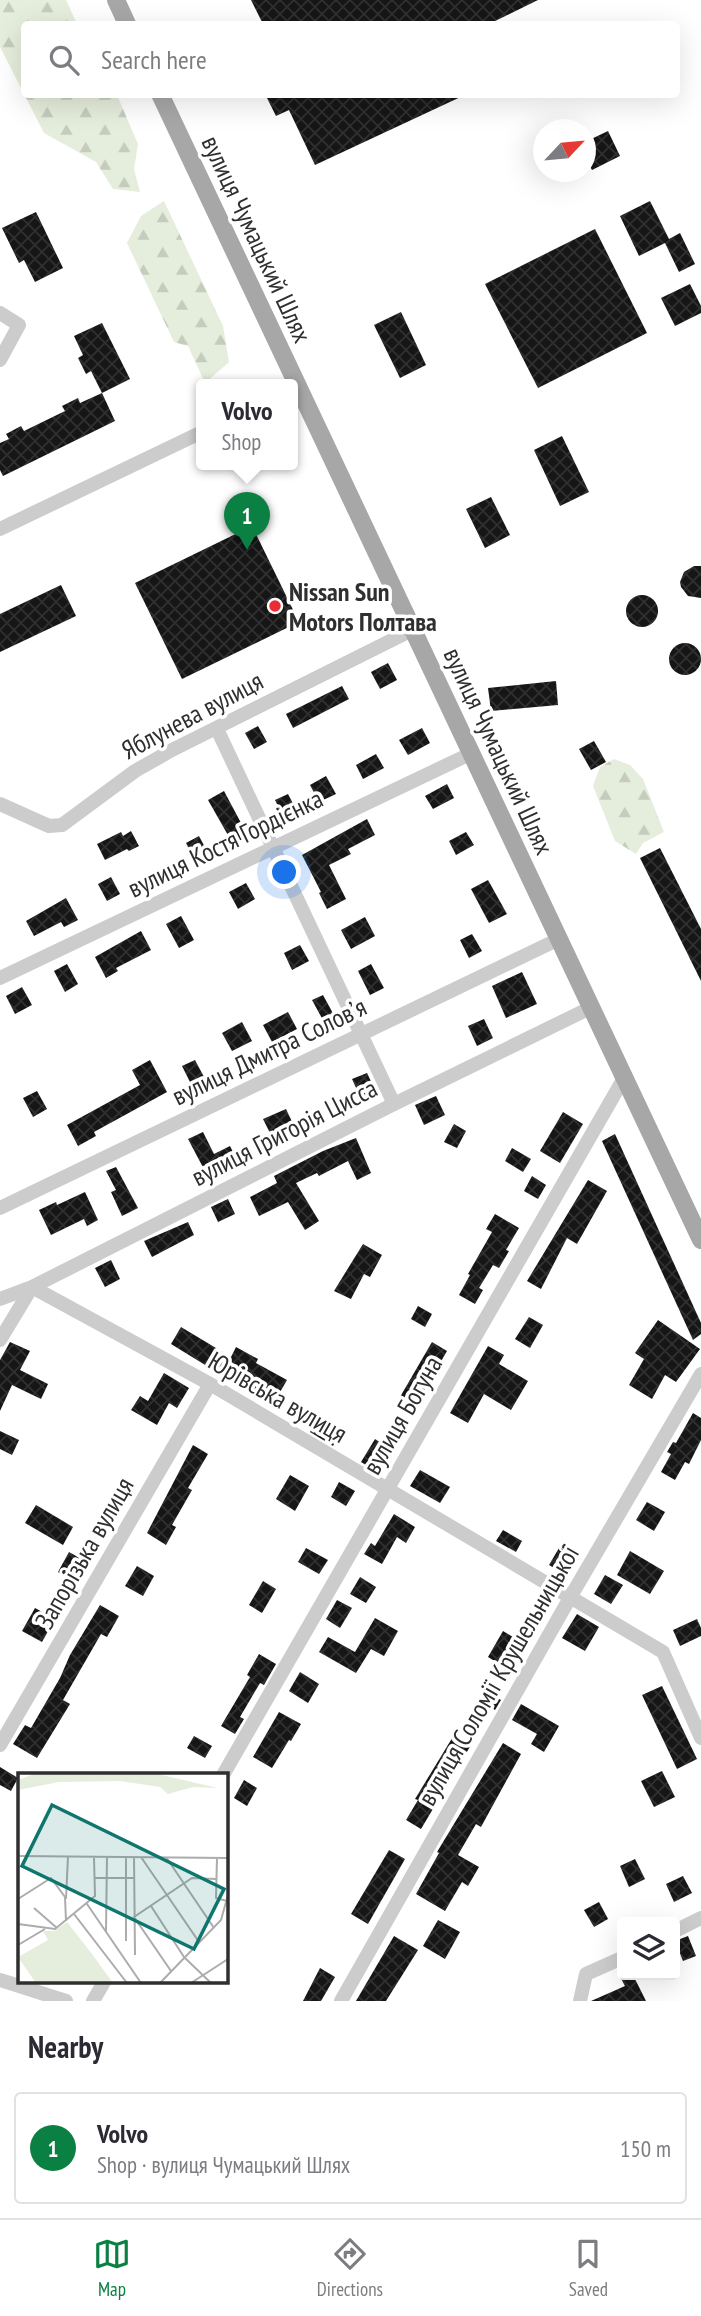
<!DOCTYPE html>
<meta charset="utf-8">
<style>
:root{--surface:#fff;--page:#f7f7f7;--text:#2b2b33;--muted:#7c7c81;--line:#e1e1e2;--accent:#0b8043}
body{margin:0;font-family:"PT Sans Narrow",sans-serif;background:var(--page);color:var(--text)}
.controls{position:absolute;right:21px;bottom:21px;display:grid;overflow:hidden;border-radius:7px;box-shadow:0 7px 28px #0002}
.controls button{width:63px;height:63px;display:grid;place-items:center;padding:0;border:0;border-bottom:2px solid var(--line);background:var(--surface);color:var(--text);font:35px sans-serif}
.compass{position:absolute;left:533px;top:119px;width:63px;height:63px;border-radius:50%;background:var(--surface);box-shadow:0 7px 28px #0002;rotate:64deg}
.you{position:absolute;left:285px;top:873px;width:24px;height:24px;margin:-18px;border:5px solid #fff;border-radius:50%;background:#1a73e8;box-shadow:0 0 0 10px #1a73e833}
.badge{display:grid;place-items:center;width:46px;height:46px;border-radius:50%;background:var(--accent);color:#fff;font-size:23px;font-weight:700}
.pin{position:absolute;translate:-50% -58px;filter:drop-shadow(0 2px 4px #0008)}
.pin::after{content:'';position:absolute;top:37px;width:24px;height:21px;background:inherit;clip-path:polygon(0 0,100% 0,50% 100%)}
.popup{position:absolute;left:196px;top:379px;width:102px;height:91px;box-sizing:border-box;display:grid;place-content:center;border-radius:7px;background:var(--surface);filter:drop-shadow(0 2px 5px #0005);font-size:23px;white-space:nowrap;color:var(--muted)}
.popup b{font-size:26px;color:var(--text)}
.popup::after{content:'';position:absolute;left:50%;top:100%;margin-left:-14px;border:14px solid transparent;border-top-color:var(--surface)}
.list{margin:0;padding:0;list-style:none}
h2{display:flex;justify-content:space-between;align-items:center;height:91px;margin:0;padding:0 28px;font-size:30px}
h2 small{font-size:23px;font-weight:400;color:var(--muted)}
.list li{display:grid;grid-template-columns:46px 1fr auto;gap:21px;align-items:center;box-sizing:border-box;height:112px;margin:0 14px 14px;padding:0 14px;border:2px solid var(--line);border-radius:7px}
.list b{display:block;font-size:26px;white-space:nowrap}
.list p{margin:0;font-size:23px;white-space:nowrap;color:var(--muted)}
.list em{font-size:23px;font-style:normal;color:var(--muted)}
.icon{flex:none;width:38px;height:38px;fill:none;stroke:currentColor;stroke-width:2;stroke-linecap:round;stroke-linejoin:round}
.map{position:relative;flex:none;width:701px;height:2001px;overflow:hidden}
.search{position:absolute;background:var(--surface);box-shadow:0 7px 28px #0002;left:21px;right:21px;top:21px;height:77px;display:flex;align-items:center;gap:18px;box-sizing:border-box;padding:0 24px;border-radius:7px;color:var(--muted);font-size:26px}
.sheet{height:217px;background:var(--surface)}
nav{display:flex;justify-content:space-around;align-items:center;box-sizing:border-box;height:98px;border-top:2px solid var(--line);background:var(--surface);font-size:19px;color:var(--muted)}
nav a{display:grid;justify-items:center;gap:4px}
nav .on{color:var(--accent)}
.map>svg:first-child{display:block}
.forest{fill:url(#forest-firs)}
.building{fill:url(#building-cross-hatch)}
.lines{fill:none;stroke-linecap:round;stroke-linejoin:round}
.minor{stroke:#ccc;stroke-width:14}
.major{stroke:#a7a7a7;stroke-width:18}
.poi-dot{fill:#ea2d35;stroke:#fff;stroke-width:2.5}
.labels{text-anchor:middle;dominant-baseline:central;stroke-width:7;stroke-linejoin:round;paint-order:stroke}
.street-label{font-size:26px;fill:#2f2f2f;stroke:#fff}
.poi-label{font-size:26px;font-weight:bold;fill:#2f2f2f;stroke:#fff;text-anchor:start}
.inset-road{fill:none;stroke:#acacac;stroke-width:2}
.view{fill:#0f766e;fill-opacity:0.15;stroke:#0f766e;stroke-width:3.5}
.inset-edge{fill:none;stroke:#2f2f2f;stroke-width:3.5}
</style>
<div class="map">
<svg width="701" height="2001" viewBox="0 0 701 2001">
<defs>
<pattern id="forest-firs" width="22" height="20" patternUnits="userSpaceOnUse" patternTransform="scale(1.75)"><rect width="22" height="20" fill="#e5eddc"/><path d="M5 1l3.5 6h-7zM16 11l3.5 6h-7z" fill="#c5ccbd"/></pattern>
<pattern id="building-cross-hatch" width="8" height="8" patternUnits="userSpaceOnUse" patternTransform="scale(1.75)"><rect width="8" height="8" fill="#161616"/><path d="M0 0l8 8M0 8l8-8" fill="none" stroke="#303030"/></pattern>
</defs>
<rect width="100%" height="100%" fill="#fff"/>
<g class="forest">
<polygon points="0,0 66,0 77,24 24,24 24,94 117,95 138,144 134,169 140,192 113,189 96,162 44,133 0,47"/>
<polygon points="164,201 223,326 229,362 205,383 188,346 174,342 127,243 141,216"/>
<polygon points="614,759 630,765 643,779 664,832 643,843 636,854 615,841 593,786 600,767"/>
</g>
<g class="building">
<polygon points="251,0 538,0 489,24 263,24"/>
<polygon points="265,94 467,94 315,165 289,110 276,116"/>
<polygon points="608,131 620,156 592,170 585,157 585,142"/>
<polygon points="650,201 669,239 680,233 695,264 679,272 665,243 639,256 620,216"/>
<polygon points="36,212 63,268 35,282 24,260 19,263 2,228"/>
<polygon points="595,229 647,333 538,388 485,284"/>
<polygon points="690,284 701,306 701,313 675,326 661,298"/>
<polygon points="401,312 426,365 400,378 374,325"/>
<polygon points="102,323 130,379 102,393 91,371 86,374 78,358 83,355 74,336"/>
<polygon points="102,393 115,421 3,476 0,470 0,443 9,439 6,434 21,426 24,431 65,411 62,406 78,398 80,403"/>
<polygon points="562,436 589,492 560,506 534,450"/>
<polygon points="491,497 510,535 485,548 466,509"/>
<polygon points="252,526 299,622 182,679 135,583"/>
<polygon points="694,566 701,566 701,598 688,596 681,587 680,582 684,572"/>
<polygon points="61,585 76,616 0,652 0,614"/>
<circle cx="642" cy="611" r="16"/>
<circle cx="685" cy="659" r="16"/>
<polygon points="388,663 397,680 380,689 371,672"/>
<polygon points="556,681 558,705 491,711 488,688"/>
<polygon points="342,686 349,699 293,728 286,714"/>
<polygon points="258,726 267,742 254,749 245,733"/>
<polygon points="422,728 430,743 408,755 399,740"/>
<polygon points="594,741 606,762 591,770 579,749"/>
<polygon points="376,754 384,768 363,779 356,765"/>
<polygon points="326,776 336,794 319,802 310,785"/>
<polygon points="447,784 454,798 433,809 425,796"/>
<polygon points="224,791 248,836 233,844 208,800"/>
<polygon points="288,794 297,811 284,818 275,800"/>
<polygon points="367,819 375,835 348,849 351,854 329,865 346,899 327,909 319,893 321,892 302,855"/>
<polygon points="131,831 139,846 129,851 127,849 105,860 97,844 121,832 123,836"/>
<polygon points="466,832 474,845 456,855 449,841"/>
<polygon points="199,836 208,853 195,860 186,843"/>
<polygon points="660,848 701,929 701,981 640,858"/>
<polygon points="111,877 120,894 107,901 98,884"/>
<polygon points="488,880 507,914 489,923 471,889"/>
<polygon points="246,883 255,899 238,909 229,892"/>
<polygon points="66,898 78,920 64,927 61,922 34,936 26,921"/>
<polygon points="181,916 194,940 179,948 166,924"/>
<polygon points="365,917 375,936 351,949 341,930"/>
<polygon points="141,931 151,950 116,968 118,971 106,978 95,957"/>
<polygon points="472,934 482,951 469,958 460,940"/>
<polygon points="300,945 309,961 292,970 284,953"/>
<polygon points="67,964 78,984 65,992 54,971"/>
<polygon points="371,964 384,988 370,995 358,971"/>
<polygon points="522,972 537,1004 506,1018 492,986"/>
<polygon points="22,987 32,1005 15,1014 6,996"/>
<polygon points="323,995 335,1017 324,1022 312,1000"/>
<polygon points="288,1012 297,1029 272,1042 263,1025"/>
<polygon points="484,1019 493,1038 477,1046 468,1026"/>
<polygon points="242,1022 252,1041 232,1051 222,1033"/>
<polygon points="150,1060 167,1092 94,1132 96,1136 78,1146 67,1125 140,1085 132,1070"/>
<polygon points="195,1060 204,1077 191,1084 182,1066"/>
<polygon points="367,1073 378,1096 363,1103 352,1079"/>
<polygon points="37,1091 47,1109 33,1117 23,1098"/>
<polygon points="436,1096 445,1115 424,1125 415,1105"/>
<polygon points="286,1109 296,1130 274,1141 263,1119"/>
<polygon points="563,1112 583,1124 560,1163 540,1151"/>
<polygon points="454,1124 466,1131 457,1148 444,1142"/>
<polygon points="203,1132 214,1154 230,1146 238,1162 225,1169 224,1165 206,1173 188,1139"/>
<polygon points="615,1134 701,1323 701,1334 693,1340 602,1141"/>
<polygon points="356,1138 371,1173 357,1180 348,1161 319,1176 317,1173 296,1183 319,1221 305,1230 288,1202 259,1216 250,1197 277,1183 274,1176 323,1151"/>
<polygon points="512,1148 531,1159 523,1172 505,1161"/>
<polygon points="116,1167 138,1208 122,1216 111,1192 116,1190 106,1171"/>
<polygon points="532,1176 546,1185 538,1199 524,1191"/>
<polygon points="588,1180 607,1191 577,1244 567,1238 541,1289 527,1281"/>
<polygon points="85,1192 98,1220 87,1226 84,1219 51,1235 39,1210 56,1202 57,1205"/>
<polygon points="228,1199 235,1214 218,1222 211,1207"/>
<polygon points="495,1214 519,1228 506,1250 509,1251 499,1268 493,1265 479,1288 483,1290 475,1304 459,1295 470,1275 468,1274 492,1232 486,1229"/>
<polygon points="188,1222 194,1235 152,1257 144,1241"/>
<polygon points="363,1244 382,1255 370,1277 364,1274 351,1299 334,1291"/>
<polygon points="111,1260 120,1279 105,1287 95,1268"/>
<polygon points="418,1306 432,1314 425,1327 411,1319"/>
<polygon points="529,1317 543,1325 530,1348 515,1339"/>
<polygon points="658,1320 700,1349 676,1382 665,1375 652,1399 629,1385 644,1359 635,1353"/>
<polygon points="181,1327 231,1357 236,1347 258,1359 256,1363 287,1380 272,1406 171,1344"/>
<polygon points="10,1342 30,1351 20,1370 48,1384 41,1399 12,1385 0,1411 0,1360"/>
<polygon points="432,1342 447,1351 415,1406 400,1397"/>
<polygon points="488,1346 504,1355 499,1364 528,1381 511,1410 484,1394 468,1423 450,1413"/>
<polygon points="164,1373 189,1388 177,1408 169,1403 157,1425 131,1410 140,1396 148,1401"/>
<polygon points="693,1413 701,1418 701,1440 689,1464 685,1462 675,1480 661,1472 671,1454 667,1452 673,1442 676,1443"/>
<polygon points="316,1421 339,1435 333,1446 310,1432"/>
<polygon points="0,1431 19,1440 12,1455 0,1449"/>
<polygon points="375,1439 394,1451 381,1474 361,1462"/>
<polygon points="193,1445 208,1454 188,1488 192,1490 172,1525 176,1527 166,1545 147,1533"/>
<polygon points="420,1470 450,1487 440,1503 410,1486"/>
<polygon points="290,1475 309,1486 295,1511 276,1499"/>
<polygon points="339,1482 355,1491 346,1506 331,1497"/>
<polygon points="647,1502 665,1512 654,1531 636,1520"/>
<polygon points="36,1505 73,1527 63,1545 25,1523"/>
<polygon points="394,1514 415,1527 406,1543 397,1537 382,1564 364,1554 371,1543 375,1546"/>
<polygon points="503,1530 522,1541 516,1552 496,1541"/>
<polygon points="562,1543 581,1555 568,1576 549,1565"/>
<polygon points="306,1548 328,1560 319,1574 298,1562"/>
<polygon points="630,1551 664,1571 650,1594 617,1575"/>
<polygon points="69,1552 85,1561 73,1581 58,1572"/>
<polygon points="137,1566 154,1576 143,1596 125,1586"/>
<polygon points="605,1575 623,1585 611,1604 594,1594"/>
<polygon points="360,1577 376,1587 366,1603 350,1594"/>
<polygon points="263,1581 276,1589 262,1613 249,1605"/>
<polygon points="337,1600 352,1608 340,1628 326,1619"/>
<polygon points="100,1605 119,1616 107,1637 101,1634 63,1700 70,1704 37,1758 13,1744 25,1725 31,1728 60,1678 70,1655"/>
<polygon points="35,1608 55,1619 42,1642 22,1631"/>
<polygon points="577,1614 599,1627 585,1651 562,1638"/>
<polygon points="375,1618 398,1631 384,1656 371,1649 356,1673 319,1652 328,1637 355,1652"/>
<polygon points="697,1619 701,1628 701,1636 680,1646 673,1630"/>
<polygon points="503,1631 526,1645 511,1671 488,1657"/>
<polygon points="259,1654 276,1664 264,1685 260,1683 240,1717 244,1719 235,1734 221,1726 250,1677 247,1675"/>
<polygon points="300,1672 319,1684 308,1703 289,1691"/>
<polygon points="662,1686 697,1759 677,1769 642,1695"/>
<polygon points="486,1691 501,1700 495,1710 490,1707 485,1716 475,1710"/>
<polygon points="521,1704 559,1726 544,1752 531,1744 537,1734 512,1720"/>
<polygon points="279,1712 301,1724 291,1741 289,1740 272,1768 253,1757"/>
<polygon points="454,1735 471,1745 421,1829 406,1820 418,1800 415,1799"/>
<polygon points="194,1736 212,1746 205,1758 187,1748"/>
<polygon points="503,1743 521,1754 481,1827 476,1824 458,1855 479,1867 468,1886 462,1882 445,1911 416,1894 439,1853 437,1852"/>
<polygon points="0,1767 18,1778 11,1791 0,1785"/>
<polygon points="662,1771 675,1797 654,1807 641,1781"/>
<polygon points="244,1780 257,1788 247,1806 234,1798"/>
<polygon points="389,1850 405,1859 368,1924 351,1914"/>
<polygon points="635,1859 645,1879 629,1887 620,1866"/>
<polygon points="683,1876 692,1893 674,1902 666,1884"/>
<polygon points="599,1902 608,1919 594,1927 584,1910"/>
<polygon points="438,1920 460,1932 445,1959 423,1946"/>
<polygon points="394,1936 418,1950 386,2001 356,2001"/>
<polygon points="688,1936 696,1956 683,1961 675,1941"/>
<polygon points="320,1968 335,1977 321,2001 303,2001"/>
<polygon points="619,1975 633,1975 646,2001 591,2001 625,1986"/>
</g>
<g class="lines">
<g class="minor">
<polyline points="0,313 19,325 0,360"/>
<polyline points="0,529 202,432"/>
<polyline points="217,729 394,1104"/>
<polyline points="0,804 49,826 62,825 135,771 172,750 412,630"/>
<polyline points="0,978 472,753"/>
<polyline points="0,1208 559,939"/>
<polyline points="0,1299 32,1287 394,1104 590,1008"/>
<polyline points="0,1340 32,1287 210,1384 663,1652 701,1738"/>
<polyline points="0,1745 210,1384"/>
<polyline points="223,1775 624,1078"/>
<polyline points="675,1931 701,1918"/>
<polyline points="0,1980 66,2001"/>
<polyline points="93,2001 104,1982"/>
<polyline points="341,2001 571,1596 701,1374"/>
<polyline points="580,2001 586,1974 622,1958"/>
</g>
<g class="major">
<polyline points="116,0 127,24"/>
<polyline points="160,94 701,1240"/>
</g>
</g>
<circle class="poi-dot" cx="275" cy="606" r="7"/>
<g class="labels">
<g class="street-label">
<text transform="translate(257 239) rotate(65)">вулиця Чумацький Шлях</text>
<text transform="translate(192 715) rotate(-28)">Яблунева вулиця</text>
<text transform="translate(499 751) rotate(65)">вулиця Чумацький Шлях</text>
<text transform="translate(225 843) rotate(-26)">вулиця Костя Гордієнка</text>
<text transform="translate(269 1051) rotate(-26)">вулиця Дмитра Соловʼя</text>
<text transform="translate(284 1132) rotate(-27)">вулиця Григорія Цисса</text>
<text transform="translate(278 1397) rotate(30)">Юрівська вулиця</text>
<text transform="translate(402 1415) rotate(-60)">вулиця Богуна</text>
<text transform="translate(84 1553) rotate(-60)">Запорізька вулиця</text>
<text transform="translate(498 1675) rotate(-60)">вулиця Соломії Крушельницької</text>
</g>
<g class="poi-label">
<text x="289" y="591">Nissan Sun<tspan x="289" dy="30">Motors Полтава</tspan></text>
</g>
</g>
<g transform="translate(18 1773)">
<rect width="210" height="210" fill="#fff"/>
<path d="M19 0H135L200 15 175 14 150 21 142 14 102 8 41 9 0 17V7Z" fill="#e5eddc"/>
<path d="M49 149 74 181 95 210H18L0 184 30 167 25 158H36Z" fill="#e5eddc"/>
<path class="inset-road" d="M0 83 210 85M116 84 117 182M123 84 181 169M148 84 196 155M199 85 198 125 209 128M76 105H116M0 126 33 105 47 124 48 148M48 126 50 83M69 131 123 210M133 133 166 184M16 135 39 155M56 141 109 210M0 151 37 156 77 123 76 85M88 158 89 84M108 168V84M0 172 27 156M167 185 193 210M153 198 116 144 174 105 198 106M142 210 203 147 210 122M173 210 210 186"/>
<path class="view" d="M34 32 206 116 176 176 4 93Z"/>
<rect width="210" height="210" class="inset-edge"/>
</g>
</svg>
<div class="controls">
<button><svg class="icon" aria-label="layers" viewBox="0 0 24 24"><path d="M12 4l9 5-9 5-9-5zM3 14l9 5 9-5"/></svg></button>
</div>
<svg class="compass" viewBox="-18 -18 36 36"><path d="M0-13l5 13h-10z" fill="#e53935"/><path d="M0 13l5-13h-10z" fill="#7c7c81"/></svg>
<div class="you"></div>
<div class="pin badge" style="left:247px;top:550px">1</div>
<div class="popup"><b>Volvo</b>Shop</div>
<div class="search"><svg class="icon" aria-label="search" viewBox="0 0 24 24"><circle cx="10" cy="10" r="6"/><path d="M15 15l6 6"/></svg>Search here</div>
</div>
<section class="sheet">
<h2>Nearby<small></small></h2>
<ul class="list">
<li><span class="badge">1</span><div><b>Volvo</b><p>Shop · вулиця Чумацький Шлях</p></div><em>150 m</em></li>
</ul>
</section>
<nav>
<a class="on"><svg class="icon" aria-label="map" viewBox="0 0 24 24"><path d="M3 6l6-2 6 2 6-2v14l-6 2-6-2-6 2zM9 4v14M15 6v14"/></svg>Map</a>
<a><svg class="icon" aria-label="directions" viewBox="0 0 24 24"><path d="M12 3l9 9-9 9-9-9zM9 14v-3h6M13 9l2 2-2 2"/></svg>Directions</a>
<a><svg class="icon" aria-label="saved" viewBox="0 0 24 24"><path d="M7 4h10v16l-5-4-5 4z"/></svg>Saved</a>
</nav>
